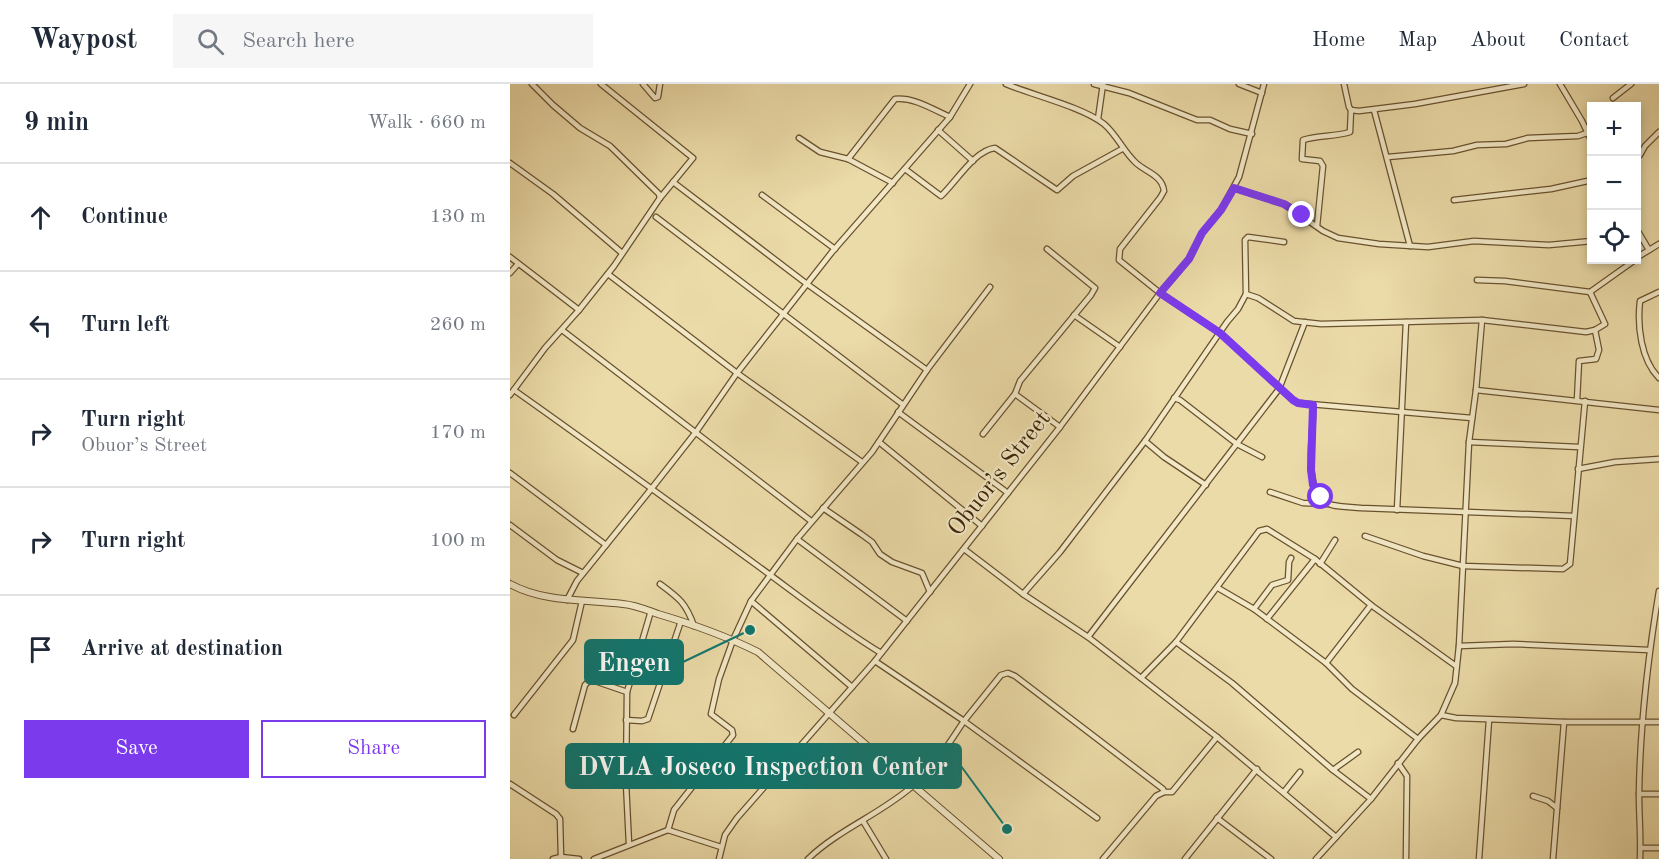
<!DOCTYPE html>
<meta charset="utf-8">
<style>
:root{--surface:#fff;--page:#f6f6f7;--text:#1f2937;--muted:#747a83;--line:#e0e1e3;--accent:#7c3aed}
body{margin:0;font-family:"Old Standard TT",serif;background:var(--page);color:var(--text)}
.controls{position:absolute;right:18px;top:18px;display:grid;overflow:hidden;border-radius:0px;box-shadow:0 3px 9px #0003}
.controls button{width:54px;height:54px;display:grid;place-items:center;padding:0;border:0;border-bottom:2px solid var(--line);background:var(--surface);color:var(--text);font:30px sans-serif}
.stop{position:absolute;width:18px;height:18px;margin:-14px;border:4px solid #7c3aed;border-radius:50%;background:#fff}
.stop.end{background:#7c3aed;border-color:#fff;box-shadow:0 2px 6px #0008}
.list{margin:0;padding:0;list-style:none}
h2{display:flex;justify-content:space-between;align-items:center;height:78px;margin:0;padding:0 24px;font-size:26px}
h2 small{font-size:20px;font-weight:400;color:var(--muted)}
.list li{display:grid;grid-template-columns:39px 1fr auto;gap:18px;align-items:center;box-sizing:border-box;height:108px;padding:0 24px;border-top:2px solid var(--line)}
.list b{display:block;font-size:22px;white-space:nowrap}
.list p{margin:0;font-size:20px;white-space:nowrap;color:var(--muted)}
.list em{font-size:20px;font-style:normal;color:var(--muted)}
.actions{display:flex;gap:12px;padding:18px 24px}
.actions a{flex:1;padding:14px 0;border:2px solid var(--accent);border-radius:0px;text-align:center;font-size:21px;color:var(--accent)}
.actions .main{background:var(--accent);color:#fff}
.icon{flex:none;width:33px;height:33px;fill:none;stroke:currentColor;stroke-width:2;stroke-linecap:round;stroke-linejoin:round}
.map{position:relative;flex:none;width:1149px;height:775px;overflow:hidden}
header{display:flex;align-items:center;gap:36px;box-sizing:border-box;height:84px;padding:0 30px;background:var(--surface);border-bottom:2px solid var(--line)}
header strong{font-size:28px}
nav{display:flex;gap:33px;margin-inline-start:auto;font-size:21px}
.search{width:420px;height:54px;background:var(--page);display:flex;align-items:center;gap:15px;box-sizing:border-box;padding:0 21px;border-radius:0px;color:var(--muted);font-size:22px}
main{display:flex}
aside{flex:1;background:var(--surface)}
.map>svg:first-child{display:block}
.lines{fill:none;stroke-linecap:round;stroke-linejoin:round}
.minor-casing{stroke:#69512e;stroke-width:7}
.tertiary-casing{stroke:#69512e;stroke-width:8}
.minor{stroke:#f2e8c6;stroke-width:4.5}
.tertiary{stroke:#f2e8c6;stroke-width:6}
.route{stroke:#7c3aed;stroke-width:8}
.labels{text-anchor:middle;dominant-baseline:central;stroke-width:4.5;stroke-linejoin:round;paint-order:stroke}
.street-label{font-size:24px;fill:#3e2305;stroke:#f2e8c6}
.leader{fill:none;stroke:#0f766e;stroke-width:2}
.callout-dot{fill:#0f766e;stroke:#f2e8c6;stroke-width:2}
.callout{fill:#0f766e;stroke:#0f766e;stroke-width:2}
.callout-label{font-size:26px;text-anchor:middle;font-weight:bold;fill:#fff}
</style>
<header>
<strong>Waypost</strong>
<div class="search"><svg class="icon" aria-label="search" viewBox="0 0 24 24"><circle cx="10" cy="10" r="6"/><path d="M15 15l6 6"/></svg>Search here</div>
<nav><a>Home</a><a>Map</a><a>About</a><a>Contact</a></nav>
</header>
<main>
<aside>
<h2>9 min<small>Walk · 660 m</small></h2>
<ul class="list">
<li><svg class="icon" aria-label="ahead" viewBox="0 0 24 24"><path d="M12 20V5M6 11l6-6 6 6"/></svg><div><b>Continue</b></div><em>130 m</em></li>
<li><svg class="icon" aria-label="left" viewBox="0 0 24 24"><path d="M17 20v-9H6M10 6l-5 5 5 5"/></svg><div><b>Turn left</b></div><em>260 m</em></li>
<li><svg class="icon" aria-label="right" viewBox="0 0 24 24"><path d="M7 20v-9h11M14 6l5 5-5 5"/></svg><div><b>Turn right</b><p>Obuor’s Street</p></div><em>170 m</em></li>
<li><svg class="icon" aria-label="right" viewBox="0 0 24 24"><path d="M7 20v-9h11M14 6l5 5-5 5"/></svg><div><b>Turn right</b></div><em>100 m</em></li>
<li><svg class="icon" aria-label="arrive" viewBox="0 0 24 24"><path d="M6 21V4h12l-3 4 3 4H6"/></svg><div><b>Arrive at destination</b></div></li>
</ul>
<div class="actions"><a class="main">Save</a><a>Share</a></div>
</aside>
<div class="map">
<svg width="1149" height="775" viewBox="0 0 1149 775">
<rect width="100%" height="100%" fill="#ebdba8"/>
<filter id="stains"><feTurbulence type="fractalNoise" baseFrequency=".00333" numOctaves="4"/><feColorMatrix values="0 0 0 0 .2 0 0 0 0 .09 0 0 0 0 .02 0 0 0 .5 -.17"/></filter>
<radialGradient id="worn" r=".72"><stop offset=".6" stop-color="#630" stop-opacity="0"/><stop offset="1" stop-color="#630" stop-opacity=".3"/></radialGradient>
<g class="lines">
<g class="minor-casing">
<g id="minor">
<polyline points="22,0 43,21 70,44 100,62 149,110 150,114"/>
<polyline points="133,0 145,14 148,13 150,0"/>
<path d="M496 0C522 11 573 23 594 40 607 51 613 67 626 79 636 88 652 91 654 107L650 114 610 165 609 176 650 209 710 249 783 316 788 319 962 334"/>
<polyline points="584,0 619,9 687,36 700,36 720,45 742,50"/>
<polyline points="729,0 752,9"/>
<polyline points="834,0 839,23 841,26 849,27 905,20 1014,0"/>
<polyline points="1050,0 1072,37 1082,58"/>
<polyline points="1103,14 1121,0"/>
<polyline points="864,26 900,162"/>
<polyline points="588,35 593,0"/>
<polyline points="428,46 463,77"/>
<polyline points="289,54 310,68 338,75 383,99"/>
<polyline points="1130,71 1135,62 1149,48"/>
<polyline points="878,73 943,67 967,61 996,60 1018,54 1068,52 1077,49"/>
<path d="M338 75 385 15C404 13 422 25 440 33"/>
<polyline points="0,79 43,110 112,169"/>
<path d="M395 85 431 112C446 98 465 66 485 64L547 106 563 92 612 65"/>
<polyline points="163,98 297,200 417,286"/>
<polyline points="724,104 774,120 813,147 828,154 869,160 918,163 964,157 1039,161 1082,157"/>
<polyline points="252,111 325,165"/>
<polyline points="944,116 1041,105 1082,96"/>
<polyline points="146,133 392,320"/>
<path d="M807 142 813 82 810 77 792 75 793 56C809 51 824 53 840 48L841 26"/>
<polyline points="1126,144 1139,166"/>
<polyline points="0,173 69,226"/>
<polyline points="1126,174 1149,160"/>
<polyline points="0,189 8,180"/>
<polyline points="98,190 227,289 352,378"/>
<polyline points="967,196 995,197 1080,208 1125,176"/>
<path d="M1149 208 1130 217C1127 242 1131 276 1149 294"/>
<polyline points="736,210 735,156 738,153 774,158"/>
<polyline points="564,231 610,263"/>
<polyline points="52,246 301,437"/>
<path d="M4 306C86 364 167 423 248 482 289 512 328 543 371 569"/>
<polyline points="966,306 1149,326"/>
<polyline points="505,310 550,343"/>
<polyline points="0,311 35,264 69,226 104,182 150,114 183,74 91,0"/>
<polyline points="664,314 670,316 727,360 752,373"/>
<polyline points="1067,316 1069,277 1086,275 1089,266 1085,246"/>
<path d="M803 321C805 347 789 411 822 421 831 423 842 423 851 424L1064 432"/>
<polyline points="388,328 498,409"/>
<polyline points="473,350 505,310 510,297 581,211 585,204 537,165"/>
<polyline points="635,357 654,373 696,401"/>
<polyline points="369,358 472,442"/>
<polyline points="959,358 1069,363"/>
<polyline points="1068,385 1105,378 1149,375"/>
<polyline points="0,389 96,461"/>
<polyline points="760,408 793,419 818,420"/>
<polyline points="313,424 351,450 362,458 370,470 382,478 412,489 420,508"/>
<polyline points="887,426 896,238"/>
<polyline points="0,441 47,476 73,489"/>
<polyline points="855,452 913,472 953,482 1053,485 1060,480 1075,317"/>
<polyline points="287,455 397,537"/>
<polyline points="454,465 513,510 578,553 707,653 826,753"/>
<polyline points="810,480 825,456"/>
<path d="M150 500C169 514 176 519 184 542"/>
<polyline points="708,504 744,525 816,579 842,605 908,655"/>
<polyline points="513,510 550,468 635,357 717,238 728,225 736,210 748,214 784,237 811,240 972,236 1076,248 1085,246 1095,240 1080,208"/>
<polyline points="57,516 67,497 142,404 186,348 227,289 322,168 440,33 460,0"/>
<polyline points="241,517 342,603"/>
<polyline points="744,525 762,501 778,496 779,478 781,474"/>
<polyline points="757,535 805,475"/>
<polyline points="578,553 769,305 795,238"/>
<polyline points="666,558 722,599 823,686 861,715"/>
<polyline points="949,562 1003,560 1139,566"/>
<polyline points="816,579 861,521"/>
<polyline points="631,594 666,558 749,447 757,445 805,475 861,521 946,582"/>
<polyline points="4,631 63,556 72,517"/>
<polyline points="931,631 946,634 1054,638 1149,638"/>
<polyline points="116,636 132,637 138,635 171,537"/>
<polyline points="63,645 75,601 79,597 85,597 117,608"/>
<polyline points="888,679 897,692 896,775"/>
<polyline points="823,686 848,668"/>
<polyline points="0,700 46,730 50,735 51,773"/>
<polyline points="654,708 662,708 707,653"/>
<polyline points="774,708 790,688"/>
<polyline points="1129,710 1149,710"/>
<polyline points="1023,712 1038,717 1047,724"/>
<polyline points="587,734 454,637 491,591 498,589 505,592 653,705 654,708 646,712 593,775"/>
<polyline points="707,734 761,775"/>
<polyline points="353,737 376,775"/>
<polyline points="158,746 164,726 223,651 222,646 201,630 209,595 223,556 241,517 287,455 362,368 417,286 480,203"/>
<polyline points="119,760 116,699 117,608 141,527"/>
<polyline points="1131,764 1149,764"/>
<polyline points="43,775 51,773 69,775"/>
<polyline points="84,775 158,746 211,763"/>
<polyline points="209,775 215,751 227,734 365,577 550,343 650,209 679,175 692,149 711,126 729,93 754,0"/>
<path d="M298 775C329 745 373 729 405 700 425 683 439 659 454 637L365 577"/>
<polyline points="675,775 747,685"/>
<polyline points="806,775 861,715 908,655 931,631 945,599 949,562 959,358 966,306 972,236"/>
<polyline points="969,775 979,636"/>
<polyline points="1043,775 1054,638"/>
<path d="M1130 775C1131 753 1129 732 1129 710 1130 642 1138 573 1149 507"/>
</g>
</g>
<g class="tertiary-casing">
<path id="tertiary" d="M0 500C35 519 75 515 113 520 125 521 137 526 148 530 182 540 216 552 248 568L489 775"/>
</g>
<use href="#minor" class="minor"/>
<use href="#tertiary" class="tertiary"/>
</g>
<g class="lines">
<polyline class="route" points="792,131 774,120 724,104 711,126 692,149 679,175 650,209 710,249 783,316 788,319 803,321 801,386 803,401 811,413"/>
</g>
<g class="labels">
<g class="street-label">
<text transform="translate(490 390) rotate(-52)">Obuor’s Street</text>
</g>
</g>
<path class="leader" d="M240 546L173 578M497 745L451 682"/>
<g class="callout-dot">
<circle cx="240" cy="546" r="6"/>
<circle cx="497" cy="745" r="6"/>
</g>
<g class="callout">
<rect x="75" y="556" width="98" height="44" rx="6"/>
<rect x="56" y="660" width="395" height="44" rx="6"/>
</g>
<g class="callout-label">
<text x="124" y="587">Engen</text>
<text x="253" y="691">DVLA Joseco Inspection Center</text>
</g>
<rect width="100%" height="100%" filter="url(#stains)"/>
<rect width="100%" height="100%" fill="url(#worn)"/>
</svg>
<div class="controls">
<button>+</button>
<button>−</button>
<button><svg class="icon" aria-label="locate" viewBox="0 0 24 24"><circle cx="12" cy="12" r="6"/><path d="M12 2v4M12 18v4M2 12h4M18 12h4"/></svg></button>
</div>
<div class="stop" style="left:811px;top:413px"></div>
<div class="stop end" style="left:792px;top:131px"></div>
</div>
</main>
